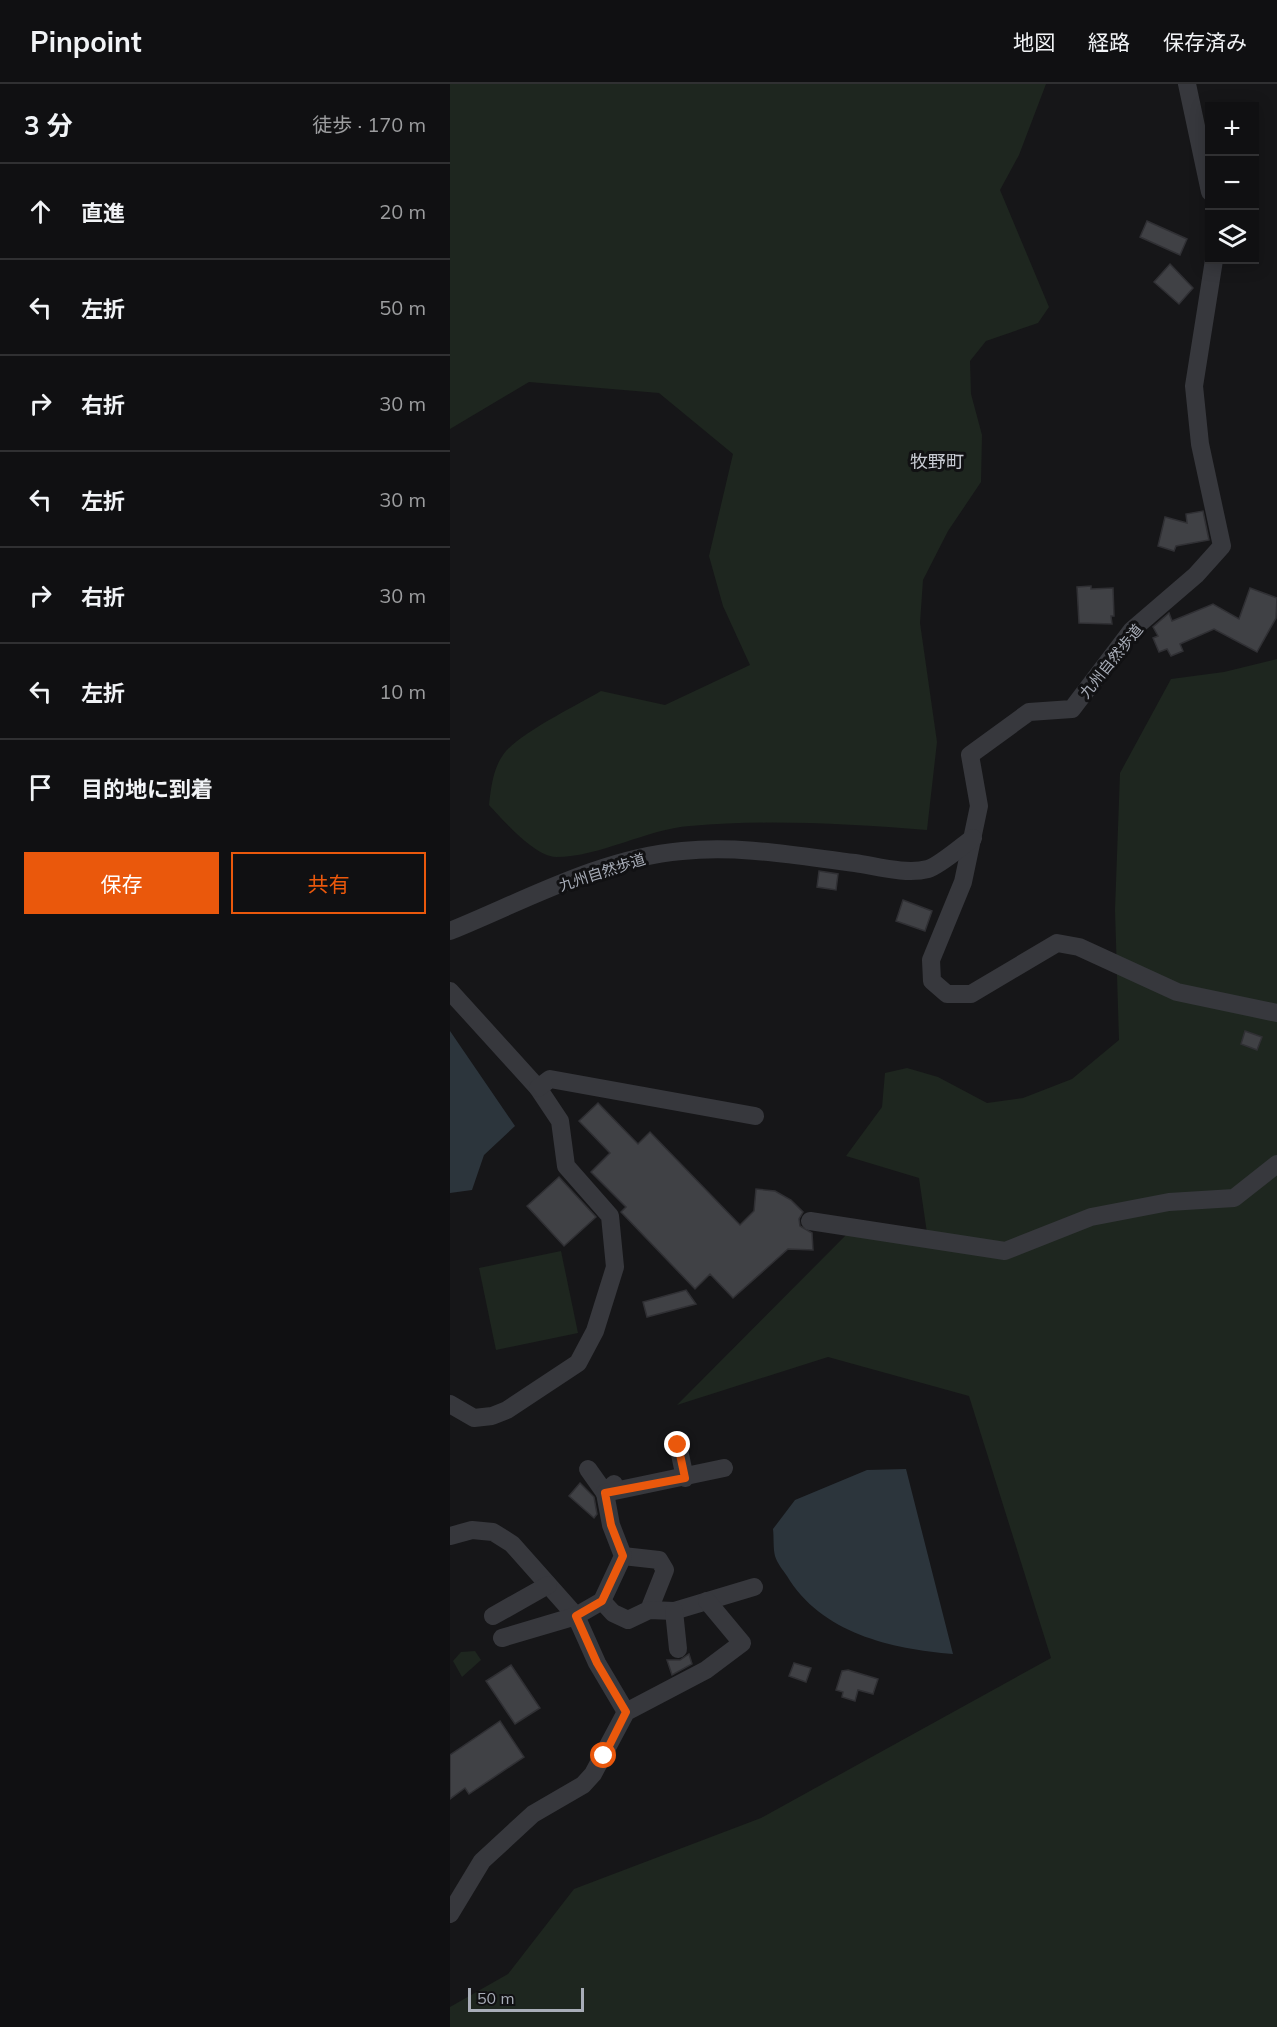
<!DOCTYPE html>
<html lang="ja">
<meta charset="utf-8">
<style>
:root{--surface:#101012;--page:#19191b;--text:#f1f3f6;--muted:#9c9d9f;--line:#303032;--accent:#ea580c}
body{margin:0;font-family:Mulish,"Noto Sans JP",sans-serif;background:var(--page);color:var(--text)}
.controls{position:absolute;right:18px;top:18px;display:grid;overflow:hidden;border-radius:0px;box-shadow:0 3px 15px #0003}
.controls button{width:54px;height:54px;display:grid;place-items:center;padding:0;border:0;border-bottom:2px solid var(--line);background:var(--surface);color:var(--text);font:30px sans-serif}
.scale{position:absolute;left:18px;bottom:15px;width:116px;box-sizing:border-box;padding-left:6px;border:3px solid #a8adb8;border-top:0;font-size:16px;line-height:21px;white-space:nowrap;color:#a8adb8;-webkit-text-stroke:4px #111113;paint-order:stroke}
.stop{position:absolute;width:18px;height:18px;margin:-14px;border:4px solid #ea580c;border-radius:50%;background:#fff}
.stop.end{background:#ea580c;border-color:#fff;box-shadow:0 2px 6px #0008}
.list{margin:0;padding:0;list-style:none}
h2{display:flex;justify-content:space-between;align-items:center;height:78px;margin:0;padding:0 24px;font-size:26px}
h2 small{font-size:20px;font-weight:400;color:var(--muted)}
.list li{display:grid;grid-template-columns:39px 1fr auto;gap:18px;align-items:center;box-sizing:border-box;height:96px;padding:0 24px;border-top:2px solid var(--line)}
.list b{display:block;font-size:22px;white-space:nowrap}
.list em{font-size:20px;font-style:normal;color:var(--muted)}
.actions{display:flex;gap:12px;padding:18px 24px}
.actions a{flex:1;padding:14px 0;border:2px solid var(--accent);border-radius:0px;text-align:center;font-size:21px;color:var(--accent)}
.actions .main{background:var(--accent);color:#fff}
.icon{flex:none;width:33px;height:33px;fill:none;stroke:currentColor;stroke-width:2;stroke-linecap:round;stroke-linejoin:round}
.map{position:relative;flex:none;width:827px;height:1943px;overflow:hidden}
header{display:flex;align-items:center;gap:36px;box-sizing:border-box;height:84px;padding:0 30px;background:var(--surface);border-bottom:2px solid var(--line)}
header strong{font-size:28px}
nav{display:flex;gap:33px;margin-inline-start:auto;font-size:21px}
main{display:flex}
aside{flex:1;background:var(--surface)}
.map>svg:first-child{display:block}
.green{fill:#1e261f}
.water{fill:#2c353c}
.building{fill:#404145;stroke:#303034;stroke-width:1.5}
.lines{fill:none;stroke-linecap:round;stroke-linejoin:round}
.minor{stroke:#37383d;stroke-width:18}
.route{stroke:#ea580c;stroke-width:8}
.labels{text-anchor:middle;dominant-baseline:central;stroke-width:6;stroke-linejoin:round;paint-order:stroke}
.street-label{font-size:15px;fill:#a8adb8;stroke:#111113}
.quarter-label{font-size:18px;fill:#c9ccd4;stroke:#111113}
</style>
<header>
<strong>Pinpoint</strong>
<nav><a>地図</a><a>経路</a><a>保存済み</a></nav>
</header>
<main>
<aside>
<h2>3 分<small>徒歩 · 170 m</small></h2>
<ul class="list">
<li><svg class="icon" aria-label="ahead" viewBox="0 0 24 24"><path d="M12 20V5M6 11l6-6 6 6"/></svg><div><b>直進</b></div><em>20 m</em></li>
<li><svg class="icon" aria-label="left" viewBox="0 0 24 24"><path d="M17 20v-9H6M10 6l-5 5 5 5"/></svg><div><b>左折</b></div><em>50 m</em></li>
<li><svg class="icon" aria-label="right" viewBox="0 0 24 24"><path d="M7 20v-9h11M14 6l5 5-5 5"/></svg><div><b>右折</b></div><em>30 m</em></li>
<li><svg class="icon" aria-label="left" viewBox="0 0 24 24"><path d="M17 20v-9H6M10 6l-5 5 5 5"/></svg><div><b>左折</b></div><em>30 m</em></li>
<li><svg class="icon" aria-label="right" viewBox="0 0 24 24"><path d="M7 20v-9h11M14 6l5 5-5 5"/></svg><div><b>右折</b></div><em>30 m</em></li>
<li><svg class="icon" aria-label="left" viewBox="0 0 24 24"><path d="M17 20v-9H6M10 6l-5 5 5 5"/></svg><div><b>左折</b></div><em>10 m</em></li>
<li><svg class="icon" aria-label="arrive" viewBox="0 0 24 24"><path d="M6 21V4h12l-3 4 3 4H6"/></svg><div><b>目的地に到着</b></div></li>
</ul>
<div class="actions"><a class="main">保存</a><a>共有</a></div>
</aside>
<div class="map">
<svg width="827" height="1943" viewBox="0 0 827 1943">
<rect width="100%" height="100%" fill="#161618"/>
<g class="green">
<path d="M0 0H596L569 71 550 106 599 223 588 239 536 257 520 277 521 310 532 351 531 398 498 447 473 496 470 539 487 658 477 746C398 740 318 735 240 742 197 745 150 773 106 773 84 772 53 736 39 721 41 704 43 685 53 671 67 650 128 621 151 607L215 621 300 581 273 522 259 472 283 370 209 309 79 298 0 345Z"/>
<polygon points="827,575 827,1943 0,1943 0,1923 58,1890 124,1805 311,1734 601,1574 519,1312 378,1273 227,1321 398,1149 477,1149 469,1094 396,1072 432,1023 435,989 457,984 488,993 537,1019 573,1014 622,995 669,956 665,826 670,689 721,595 774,588"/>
<polygon points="111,1167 128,1249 46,1266 29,1184"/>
<polygon points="25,1567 31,1576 12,1593 3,1577 11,1568"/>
</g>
<g class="water">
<polygon points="0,947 65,1042 34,1071 22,1106 0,1109"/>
<path d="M456 1385 503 1570C441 1565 371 1549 337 1492 333 1486 327 1479 325 1472 323 1464 324 1453 323 1445L345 1416 417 1386Z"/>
</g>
<g class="building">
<polygon points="697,137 737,155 730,171 690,153"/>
<polygon points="720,180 743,204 729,220 704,198"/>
<polygon points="753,427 759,456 726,462 724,467 708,462 715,433 737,439 736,430"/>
<polygon points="641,502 641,505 663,504 664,532 661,532 662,540 629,539 627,503"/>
<polygon points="800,504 827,514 826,534 807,568 764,545 730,560 733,567 721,572 717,565 709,568 703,554 708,552 703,543 719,529 722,537 763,520 789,535"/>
<polygon points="369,787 388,790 386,806 367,803"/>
<polygon points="453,816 482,827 475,847 446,837"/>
<polygon points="795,947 812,953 807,966 791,960"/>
<polygon points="148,1019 188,1060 200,1048 290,1141 304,1127 306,1105 325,1107 341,1116 353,1128 349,1135 350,1142 362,1149 363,1166 338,1165 283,1214 260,1190 245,1205 171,1128 176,1123 141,1088 160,1069 129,1037"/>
<polygon points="109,1093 146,1133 114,1162 77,1122"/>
<polygon points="236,1206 246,1220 197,1233 193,1218"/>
<polygon points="130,1399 144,1413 147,1430 144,1434 119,1412"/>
<polygon points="239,1570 242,1580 222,1591 217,1576 230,1576"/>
<polygon points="344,1579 361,1584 356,1598 339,1592"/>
<polygon points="61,1581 90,1624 65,1640 36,1597"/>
<polygon points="398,1586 428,1595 423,1610 408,1606 405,1617 392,1613 393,1608 386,1606 392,1587"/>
<polygon points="50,1637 74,1673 19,1710 15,1704 0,1715 0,1671"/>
</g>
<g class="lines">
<g class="minor">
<polyline points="737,0 760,108"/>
<polyline points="764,176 744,302 750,360 772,462 746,491 682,546 622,625 579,628 520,671 529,722 513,798 481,876 482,897 497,910 521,910 607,859 629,863 727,908 827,929"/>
<path d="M0 847C74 817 151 774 232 767 290 761 348 772 405 779 426 782 456 791 478 785 489 782 512 762 523 754"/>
<polyline points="0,907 88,1004 110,1037 116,1082 160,1132 165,1183 145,1247 128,1279 57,1326 42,1332 24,1334 0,1320"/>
<polyline points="88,1004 100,995 305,1032"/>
<polyline points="360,1137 555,1167 641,1133 719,1118 784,1114 827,1080"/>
<polyline points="228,1361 235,1394"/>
<polyline points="138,1385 155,1409 164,1400"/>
<polyline points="0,1452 22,1446 43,1448 62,1460 126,1532 147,1579 176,1628"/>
<polyline points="173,1472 209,1476 215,1486 199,1526"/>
<polyline points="152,1517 163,1529 178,1536 199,1526 224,1527 304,1503"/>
<polyline points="224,1527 228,1565"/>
<polyline points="43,1532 98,1501"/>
<polyline points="52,1554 126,1532 152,1517 173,1472 161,1441 155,1409 274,1384"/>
<polyline points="0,1830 32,1777 83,1730 133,1701 143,1690 176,1628 256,1586 292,1559 257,1517"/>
</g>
</g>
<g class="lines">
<polyline class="route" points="154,1672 176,1628 147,1579 126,1532 152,1517 173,1472 161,1441 155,1409 235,1394 228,1361"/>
</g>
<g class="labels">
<g class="street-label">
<text transform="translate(661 577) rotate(-51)">九州自然歩道</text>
<text transform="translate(152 788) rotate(-18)">九州自然歩道</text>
</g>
<g class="quarter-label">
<text x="487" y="377">牧野町</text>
</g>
</g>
</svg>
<div class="controls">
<button>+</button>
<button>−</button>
<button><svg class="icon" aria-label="layers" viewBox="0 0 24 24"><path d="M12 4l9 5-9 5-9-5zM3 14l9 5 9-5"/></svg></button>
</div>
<div class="scale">50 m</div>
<div class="stop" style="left:154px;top:1672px"></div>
<div class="stop end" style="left:228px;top:1361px"></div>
</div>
</main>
